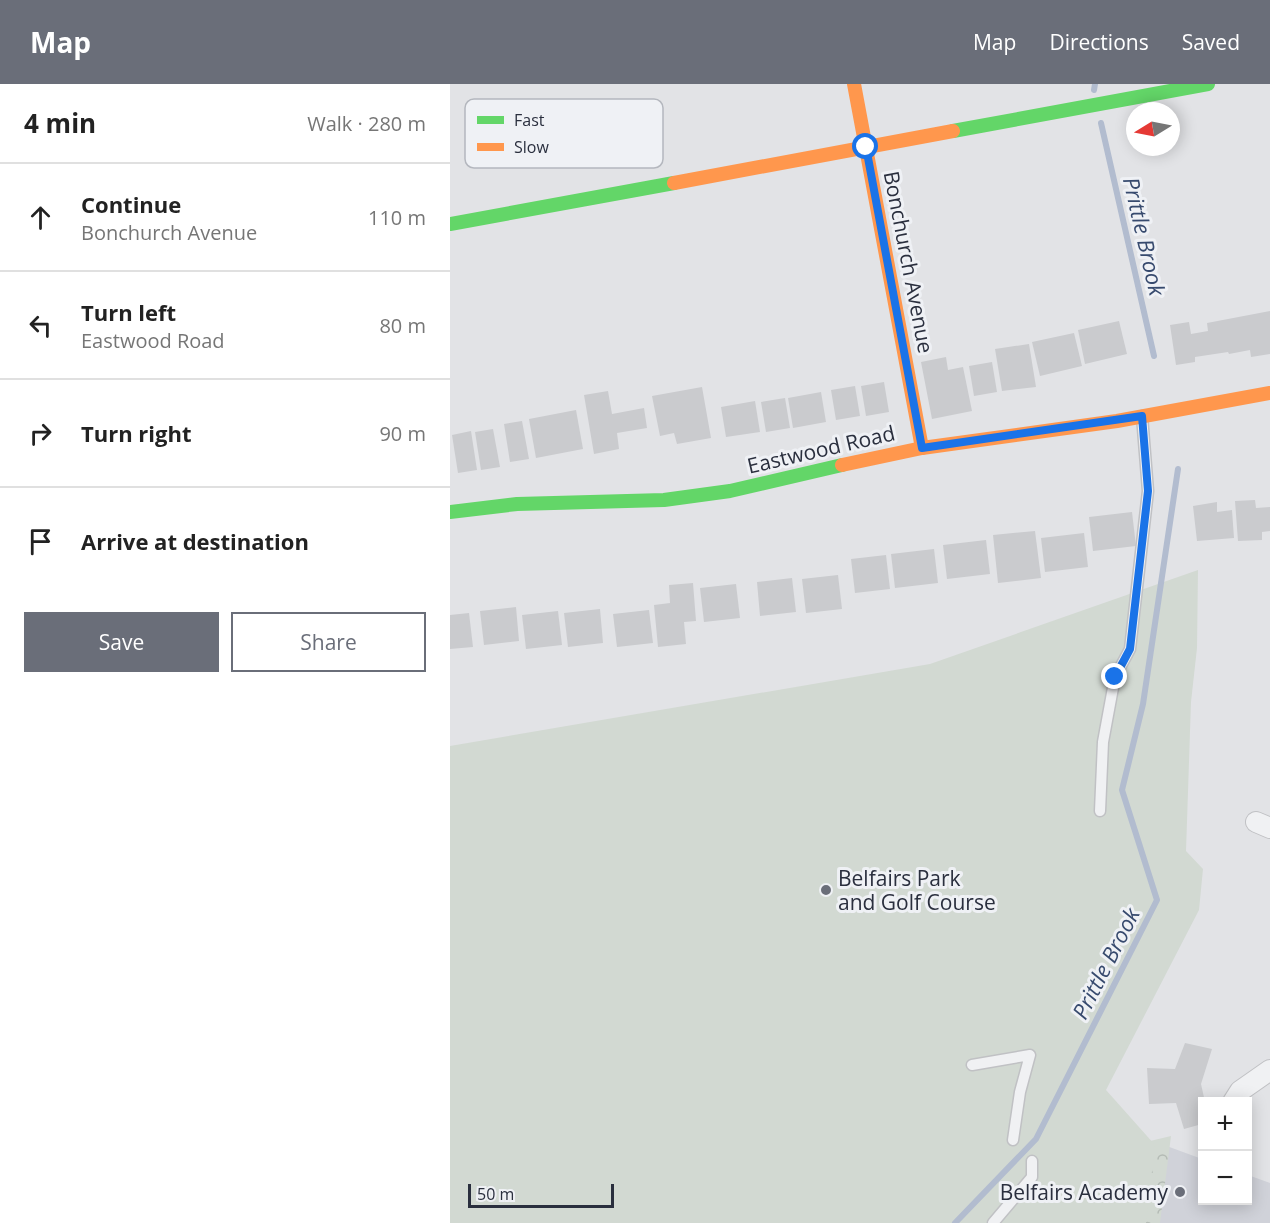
<!DOCTYPE html>
<meta charset="utf-8">
<style>
:root{--surface:#fff;--page:#f2f2f2;--text:#222;--muted:#767676;--line:#e0e0e0;--accent:#6a6e79}
body{margin:0;font-family:"Open Sans",sans-serif;background:var(--page);color:var(--text)}
.controls{position:absolute;right:18px;bottom:18px;display:grid;overflow:hidden;border-radius:0px;box-shadow:0 3px 15px #0003}
.controls button{width:54px;height:54px;display:grid;place-items:center;padding:0;border:0;border-bottom:2px solid var(--line);background:var(--surface);color:var(--text);font:30px sans-serif}
.compass{position:absolute;left:676px;top:18px;width:54px;height:54px;border-radius:50%;background:var(--surface);box-shadow:0 3px 15px #0003;rotate:260deg}
.scale{position:absolute;left:18px;bottom:15px;width:146px;box-sizing:border-box;padding-left:6px;border:3px solid #2a2f3e;border-top:0;font-size:16px;line-height:21px;white-space:nowrap;color:#2a2f3e;-webkit-text-stroke:4px #eff1f5;paint-order:stroke}
.stop{position:absolute;width:18px;height:18px;margin:-14px;border:4px solid #1a73e8;border-radius:50%;background:#fff}
.stop.end{background:#1a73e8;border-color:#fff;box-shadow:0 2px 6px #0008}
.list{margin:0;padding:0;list-style:none}
h2{display:flex;justify-content:space-between;align-items:center;height:78px;margin:0;padding:0 24px;font-size:26px}
h2 small{font-size:20px;font-weight:400;color:var(--muted)}
.list li{display:grid;grid-template-columns:39px 1fr auto;gap:18px;align-items:center;box-sizing:border-box;height:108px;padding:0 24px;border-top:2px solid var(--line)}
.list b{display:block;font-size:22px;white-space:nowrap}
.list p{margin:0;font-size:20px;white-space:nowrap;color:var(--muted)}
.list em{font-size:20px;font-style:normal;color:var(--muted)}
.actions{display:flex;gap:12px;padding:18px 24px}
.actions a{flex:1;padding:14px 0;border:2px solid var(--accent);border-radius:0px;text-align:center;font-size:21px;color:var(--accent)}
.actions .main{background:var(--accent);color:#fff}
.icon{flex:none;width:33px;height:33px;fill:none;stroke:currentColor;stroke-width:2;stroke-linecap:round;stroke-linejoin:round}
.map{position:relative;flex:none;width:820px;height:1139px;overflow:hidden}
header{display:flex;align-items:center;gap:36px;box-sizing:border-box;height:84px;padding:0 30px;background:var(--accent);color:#fff}
header strong{font-size:28px}
nav{display:flex;gap:33px;margin-inline-start:auto;font-size:21px}
main{display:flex}
aside{flex:1;background:var(--surface)}
.map>svg:first-child{display:block}
.built{fill:#d0d2d9}
.forest{fill:url(#forest-crowns)}
.pitch{fill:#d2d9d2}
.lines{fill:none;stroke-linecap:round;stroke-linejoin:round}
.stream{stroke:#b2bccf;stroke-width:6}
.building{fill:#cacbce}
.lane-casing{stroke:#c0c1c4;stroke-width:13}
.street-casing{stroke:#c0c1c4;stroke-width:22}
.lane{stroke:#f0f1f3;stroke-width:10}
.street{stroke:#f0f1f3;stroke-width:20}
.fast{stroke:#63d668;stroke-width:14}
.slow{stroke:#ff974d;stroke-width:14}
.route{stroke:#1a73e8;stroke-width:8}
.poi-dot{fill:#6a6e79;stroke:#eff1f5;stroke-width:2}
.labels{text-anchor:middle;dominant-baseline:central;stroke-width:6;stroke-linejoin:round;paint-order:stroke}
.street-label{font-size:21px;fill:#2a2f3e;stroke:#eff1f5}
.poi-label{font-size:21px;fill:#2a2f3e;stroke:#eff1f5;text-anchor:start}
.water-label{font-size:22px;font-style:italic;fill:#374a6e;stroke:#eff1f5}
.key{fill:#eff1f5;stroke:#b4b7be;stroke-width:1.5}
.key-label{font-size:16px;fill:#2a2f3e}
</style>
<header>
<strong>Map</strong>
<nav><a>Map</a><a>Directions</a><a>Saved</a></nav>
</header>
<main>
<aside>
<h2>4 min<small>Walk · 280 m</small></h2>
<ul class="list">
<li><svg class="icon" aria-label="ahead" viewBox="0 0 24 24"><path d="M12 20V5M6 11l6-6 6 6"/></svg><div><b>Continue</b><p>Bonchurch Avenue</p></div><em>110 m</em></li>
<li><svg class="icon" aria-label="left" viewBox="0 0 24 24"><path d="M17 20v-9H6M10 6l-5 5 5 5"/></svg><div><b>Turn left</b><p>Eastwood Road</p></div><em>80 m</em></li>
<li><svg class="icon" aria-label="right" viewBox="0 0 24 24"><path d="M7 20v-9h11M14 6l5 5-5 5"/></svg><div><b>Turn right</b></div><em>90 m</em></li>
<li><svg class="icon" aria-label="arrive" viewBox="0 0 24 24"><path d="M6 21V4h12l-3 4 3 4H6"/></svg><div><b>Arrive at destination</b></div></li>
</ul>
<div class="actions"><a class="main">Save</a><a>Share</a></div>
</aside>
<div class="map">
<svg width="820" height="1139" viewBox="0 0 820 1139">
<defs>
<pattern id="forest-crowns" width="20" height="18" patternUnits="userSpaceOnUse" patternTransform="scale(1.5)"><rect width="20" height="18" fill="#d2d9d2"/><path d="M2 6a3 3 0 1 1 6 0M12 15a3 3 0 1 1 6 0" fill="none" stroke="#b4bbb5"/></pattern>
</defs>
<rect width="100%" height="100%" fill="#e2e3e6"/>
<polygon class="built" points="714,1061 752,1075 752,1116 798,1116 798,1091 820,1099 820,1139 704,1139"/>
<polygon class="forest" points="721,1052 710,1139 669,1139 679,1062"/>
<polygon class="pitch" points="748,486 747,564 741,618 736,767 753,785 749,826 656,1006 705,1061 696,1139 0,1139 0,662 480,580"/>
<g class="lines">
<g class="stream">
<polyline points="644,6 645,0"/>
<polyline points="651,39 704,272"/>
<polyline points="505,1139 586,1055 707,816 672,706 693,620 728,385"/>
</g>
</g>
<g class="building">
<polygon points="820,227 820,270 801,273 800,266 779,270 778,268 745,273 745,278 726,281 720,241 739,238 741,250 758,247 757,239"/>
<polygon points="669,237 677,270 635,280 628,246"/>
<polygon points="624,249 632,282 590,292 582,258"/>
<polygon points="579,260 586,303 552,307 545,265"/>
<polygon points="496,273 498,286 513,283 522,327 482,335 471,278"/>
<polygon points="542,278 547,308 524,312 519,282"/>
<polygon points="434,298 439,328 416,332 411,302"/>
<polygon points="405,302 410,332 386,336 381,306"/>
<polygon points="252,303 261,354 227,360 224,349 210,352 202,312"/>
<polygon points="158,307 162,330 194,324 197,344 167,349 169,365 144,370 134,311"/>
<polygon points="371,308 376,338 343,344 338,314"/>
<polygon points="335,314 340,344 316,348 311,318"/>
<polygon points="305,317 310,348 276,353 271,323"/>
<polygon points="126,326 133,365 86,374 79,335"/>
<polygon points="72,337 79,375 60,378 54,340"/>
<polygon points="43,345 50,383 31,386 25,348"/>
<polygon points="21,347 27,386 8,389 2,351"/>
<polygon points="805,416 806,424 820,423 820,447 812,448 812,456 788,457 785,417"/>
<polygon points="767,418 767,428 782,426 784,454 747,457 743,422"/>
<polygon points="682,428 686,462 643,467 639,433"/>
<polygon points="585,447 591,494 548,499 543,451"/>
<polygon points="634,449 638,483 595,488 591,454"/>
<polygon points="536,456 540,490 497,495 493,461"/>
<polygon points="484,465 488,499 445,504 441,470"/>
<polygon points="436,471 440,505 405,509 401,475"/>
<polygon points="388,491 392,525 356,529 352,495"/>
<polygon points="342,494 346,528 310,532 307,498"/>
<polygon points="243,499 246,537 234,538 236,560 208,563 204,521 220,519 219,501"/>
<polygon points="286,500 290,534 254,538 250,504"/>
<polygon points="66,523 69,557 34,561 30,527"/>
<polygon points="150,525 153,559 118,563 114,529"/>
<polygon points="199,526 203,559 167,563 163,530"/>
<polygon points="108,527 112,561 76,565 72,531"/>
<polygon points="19,529 23,563 0,565 0,531"/>
<polygon points="735,959 762,965 751,1000 755,1018 752,1018 752,1040 734,1045 726,1019 699,1020 697,984 725,985"/>
</g>
<g class="lines">
<g class="lane-casing">
<g id="lane">
<polyline points="650,727 653,658 665,593 680,565 698,407 692,332"/>
<polyline points="522,981 580,971 570,1008 563,1056"/>
<polyline points="543,1139 582,1093 582,1077"/>
</g>
</g>
<g class="street-casing">
<g id="street">
<polyline points="806,738 820,744"/>
<polyline points="783,1018 790,1007 820,986"/>
</g>
</g>
<use href="#lane" class="lane"/>
<use href="#street" class="street"/>
<g class="fast">
<polyline points="503,47 758,0"/>
<polyline points="0,140 224,99"/>
<polyline points="0,428 67,420 214,416 280,407 392,381"/>
</g>
<g class="slow">
<polyline points="404,0 472,364"/>
<polyline points="224,99 503,47"/>
<polyline points="392,381 472,364 667,337 820,309"/>
</g>
</g>
<g class="lines">
<polyline class="route" points="416,63 472,364 692,332 698,407 680,565 665,593"/>
</g>
<g class="poi-dot">
<circle cx="376" cy="806" r="6"/>
<circle cx="730" cy="1108" r="6"/>
</g>
<g class="labels">
<g class="street-label">
<text transform="translate(459 178) rotate(79)">Bonchurch Avenue</text>
<text transform="translate(371 365) rotate(-13)">Eastwood Road</text>
</g>
<g class="poi-label">
<text x="388" y="794">Belfairs Park<tspan x="388" dy="24">and Golf Course</tspan></text>
<text x="718" y="1108" text-anchor="end">Belfairs Academy</text>
</g>
<g class="water-label">
<text transform="translate(695 152) rotate(77)">Prittle Brook</text>
<text transform="translate(655 879) rotate(-63)">Prittle Brook</text>
</g>
</g>
<rect x="15" y="15" width="198" height="69" rx="9" class="key"/>
<rect x="27" y="32" width="27" height="8" fill="#63d668"/>
<rect x="27" y="59" width="27" height="8" fill="#ff974d"/>
<g class="key-label">
<text x="64" y="42">Fast</text>
<text x="64" y="69">Slow</text>
</g>
</svg>
<div class="controls">
<button>+</button>
<button>−</button>
</div>
<svg class="compass" viewBox="-18 -18 36 36"><path d="M0-13l5 13h-10z" fill="#e53935"/><path d="M0 13l5-13h-10z" fill="#767676"/></svg>
<div class="scale">50 m</div>
<div class="stop" style="left:416px;top:63px"></div>
<div class="stop end" style="left:665px;top:593px"></div>
</div>
</main>
